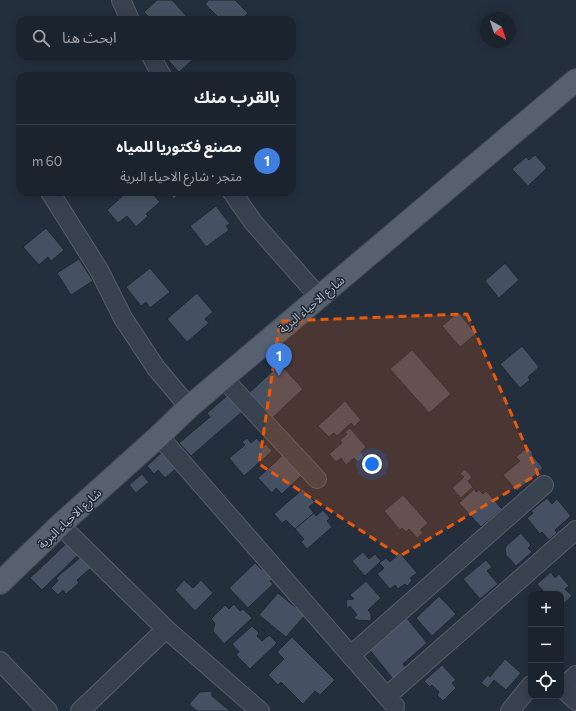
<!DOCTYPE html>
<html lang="ar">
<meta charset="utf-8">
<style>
:root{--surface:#1b232e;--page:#282f3a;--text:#f1f3f6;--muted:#a0a4aa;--line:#39404a;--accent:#bca0f2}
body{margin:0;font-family:Commissioner,"Noto Sans Arabic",sans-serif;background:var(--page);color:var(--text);direction:rtl}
.controls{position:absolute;right:12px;bottom:12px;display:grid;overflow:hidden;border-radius:8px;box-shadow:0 2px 10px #0003}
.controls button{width:36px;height:36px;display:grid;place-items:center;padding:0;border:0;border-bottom:1px solid var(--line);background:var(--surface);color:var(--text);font:20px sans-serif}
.compass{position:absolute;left:480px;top:12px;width:36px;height:36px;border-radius:50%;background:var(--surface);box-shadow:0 2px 10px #0003;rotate:140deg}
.you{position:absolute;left:372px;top:464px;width:14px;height:14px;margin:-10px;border:3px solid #fff;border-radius:50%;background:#1a73e8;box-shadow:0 0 0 6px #1a73e833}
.badge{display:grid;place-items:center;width:26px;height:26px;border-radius:50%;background:var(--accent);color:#fff;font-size:13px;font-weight:700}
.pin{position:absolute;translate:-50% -33px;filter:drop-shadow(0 1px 2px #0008)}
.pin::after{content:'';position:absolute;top:21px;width:14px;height:12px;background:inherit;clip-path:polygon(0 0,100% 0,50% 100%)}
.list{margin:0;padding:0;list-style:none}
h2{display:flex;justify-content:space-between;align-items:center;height:52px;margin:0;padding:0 16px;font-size:17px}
h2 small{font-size:13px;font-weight:400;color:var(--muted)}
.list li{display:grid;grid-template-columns:26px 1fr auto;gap:12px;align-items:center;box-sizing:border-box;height:72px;padding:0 16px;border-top:1px solid var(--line)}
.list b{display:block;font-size:15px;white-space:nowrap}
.list p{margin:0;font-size:13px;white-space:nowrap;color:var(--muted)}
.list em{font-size:13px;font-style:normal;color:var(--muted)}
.icon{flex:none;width:22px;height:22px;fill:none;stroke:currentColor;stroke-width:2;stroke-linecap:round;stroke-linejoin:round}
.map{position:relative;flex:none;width:576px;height:711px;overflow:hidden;direction:ltr}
.search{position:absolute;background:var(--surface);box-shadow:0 2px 10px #0003;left:16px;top:16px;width:280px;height:44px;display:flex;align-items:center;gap:10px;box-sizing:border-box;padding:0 14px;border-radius:12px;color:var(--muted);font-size:15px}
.panel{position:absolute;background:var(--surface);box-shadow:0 2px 10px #0003;left:16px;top:72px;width:280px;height:124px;border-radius:12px;direction:rtl}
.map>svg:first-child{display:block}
.building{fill:#455162;stroke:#1f2835}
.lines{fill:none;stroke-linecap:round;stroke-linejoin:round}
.minor-casing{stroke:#565f6c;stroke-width:20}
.major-casing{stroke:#414a57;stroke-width:24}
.minor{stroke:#38414e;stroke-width:18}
.major{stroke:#56606e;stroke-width:22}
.marked{fill:#e8590c;fill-opacity:0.2;stroke:#e8590c;stroke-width:3;stroke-dasharray:8 5;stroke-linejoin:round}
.labels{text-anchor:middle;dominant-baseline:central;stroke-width:3;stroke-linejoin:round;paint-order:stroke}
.street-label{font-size:12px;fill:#b4bcc9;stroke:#1d2633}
</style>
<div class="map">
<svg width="576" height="711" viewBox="0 0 576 711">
<rect width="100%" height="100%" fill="#242f3e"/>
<g class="building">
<polygon points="157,0 172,0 190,20 152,20 144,12"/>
<polygon points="209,0 235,0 248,13 241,20 221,20 205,4"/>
<polygon points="168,56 197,56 179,72 166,58"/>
<polygon points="535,155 547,168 528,186 512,169 526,157 529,160"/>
<polygon points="127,192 151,192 160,202 146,214 148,216 136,227 127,216 118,223 107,210"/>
<polygon points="168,192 182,192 174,199"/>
<polygon points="216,206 230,224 226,226 229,230 206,247 190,226"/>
<polygon points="46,228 64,250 51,261 48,257 39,265 23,247"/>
<polygon points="79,259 93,281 71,295 57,273"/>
<polygon points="505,263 519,280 499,298 485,281"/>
<polygon points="150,268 170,292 150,308 146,302 141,306 126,287"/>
<polygon points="197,293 213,312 205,319 209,323 187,342 167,319"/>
<polygon points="458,312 476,334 460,347 442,326"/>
<polygon points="522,346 539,367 528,377 530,380 520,388 500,364"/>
<polygon points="412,350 451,394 429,413 390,369"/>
<polygon points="280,364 303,389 270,420 247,395"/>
<polygon points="228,395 243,411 191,456 179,443 210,417 207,413"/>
<polygon points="345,401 361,420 354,427 351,423 337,436 334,433 329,437 318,426"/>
<polygon points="350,428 366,447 361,452 364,457 358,462 354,458 346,465 341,458 336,462 329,454 342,443 340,440 347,434 345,432"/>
<polygon points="247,438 251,443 257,438 263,446 266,444 272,451 244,476 229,458 245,445 242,442"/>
<polygon points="528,447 533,453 532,455 543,468 517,491 503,475 520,461 516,457"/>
<polygon points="163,451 178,467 165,478 158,470 154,474 147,466"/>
<polygon points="283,455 302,475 282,494 276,488 272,493 258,478"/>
<polygon points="465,469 472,477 468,481 473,487 461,498 452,488 464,477 460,474"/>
<polygon points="142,474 149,482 136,493 129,485"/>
<polygon points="303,489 315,502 309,507 314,513 295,529 286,520 282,523 274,514"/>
<polygon points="474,489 476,492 479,490 483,494 486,491 502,509 481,527 459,503"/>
<polygon points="403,495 428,523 420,530 423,533 417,538 409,529 406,532 402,528 400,530 384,511"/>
<polygon points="547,498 552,504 557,499 571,516 555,530 557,533 549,540 542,532 540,534 527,518 533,513 531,511"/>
<polygon points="323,510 330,518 327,521 332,527 307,549 301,542 304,539 295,529 314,513 316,516"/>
<polygon points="521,533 531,545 528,548 532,552 516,566 506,555 505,549 507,545"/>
<polygon points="70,540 81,552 42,590 30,578"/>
<polygon points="363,552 369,559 375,554 381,561 365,576 352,561"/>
<polygon points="400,553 417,573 410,578 412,581 407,586 405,584 398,589 395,585 390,589 377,574 384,568 379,563 386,558 390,562"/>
<polygon points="82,556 92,567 77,580 79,583 66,594 63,590 58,595 51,588 58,581 56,578"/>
<polygon points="486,560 492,567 487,571 498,584 480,599 463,579"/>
<polygon points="255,563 262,570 266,566 276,576 270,581 273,584 248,608 229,588"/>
<polygon points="551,572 555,578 559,574 569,586 565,589 572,596 561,606 561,594 546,594 537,584"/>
<polygon points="184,580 193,588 201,580 213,593 195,611 175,590"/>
<polygon points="366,581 381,598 368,610 371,614 371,621 357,620 354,618 357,615 350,606 347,609 346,600 354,599 350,595"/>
<polygon points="278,593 305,615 286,637 259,615"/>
<polygon points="439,596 456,614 432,636 416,618"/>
<polygon points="234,604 240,611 243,609 252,618 224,644 213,631 215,623 211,619 225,605 229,609"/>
<polygon points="406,617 427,643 403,664 407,669 394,680 368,648"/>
<polygon points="252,626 259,633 257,636 262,641 269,635 277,643 250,669 236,655 239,652 232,644"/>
<polygon points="292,637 335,680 320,695 315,691 303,704 281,682 278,685 268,675 284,659 277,652"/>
<polygon points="505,659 521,673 506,690 494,680 488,688 481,683 488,675 490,677"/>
<polygon points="442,665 456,680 452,683 456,688 443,701 437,695 439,692 432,685 430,687 424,681"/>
<polygon points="212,691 212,696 230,711 197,711 189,704 200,692"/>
</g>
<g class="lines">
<g class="minor-casing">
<g id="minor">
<polyline points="121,0 130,20"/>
<polyline points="151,56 162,76"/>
<polyline points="50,192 99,270 123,318 156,368 189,407"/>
<polyline points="232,192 253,222 319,297"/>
<polyline points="223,378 317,479"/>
<polyline points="159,436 395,706"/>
<polyline points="60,525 166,629 260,711"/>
<polyline points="351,655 544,485"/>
<polyline points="0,661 48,711"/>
<polyline points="561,687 576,701"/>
<polyline points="562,688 576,675"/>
<polyline points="387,696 576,530"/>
<polyline points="80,711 166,629"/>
<polyline points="510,711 531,685"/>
</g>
</g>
<g class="major-casing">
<polyline id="major" points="0,583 60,525 159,436 189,407 576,80"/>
</g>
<use href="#minor" class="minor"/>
<use href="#major" class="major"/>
</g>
<path class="marked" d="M467 314 538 474 400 556 259 464 280 321Z"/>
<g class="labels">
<g class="street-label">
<text transform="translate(311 304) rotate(-40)">شارع الاحياء البرية</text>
<text transform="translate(69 518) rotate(-43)">شارع الاحياء البرية</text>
</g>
</g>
</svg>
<div class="controls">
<button>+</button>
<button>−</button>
<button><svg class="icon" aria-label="locate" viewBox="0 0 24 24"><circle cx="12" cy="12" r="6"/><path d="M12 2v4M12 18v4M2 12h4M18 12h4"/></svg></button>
</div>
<svg class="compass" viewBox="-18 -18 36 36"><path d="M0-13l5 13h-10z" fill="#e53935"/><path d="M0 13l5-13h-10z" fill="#a0a4aa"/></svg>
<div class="you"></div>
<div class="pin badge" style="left:279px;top:376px;background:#3f7fe0">1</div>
<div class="search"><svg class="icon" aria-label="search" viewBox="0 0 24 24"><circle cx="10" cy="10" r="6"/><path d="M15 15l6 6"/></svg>ابحث هنا</div>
<section class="panel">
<h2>بالقرب منك<small></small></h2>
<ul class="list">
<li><span class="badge" style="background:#3f7fe0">1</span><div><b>مصنع فكتوريا للمياه</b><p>متجر · شارع الاحياء البرية</p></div><em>60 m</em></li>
</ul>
</section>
</div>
